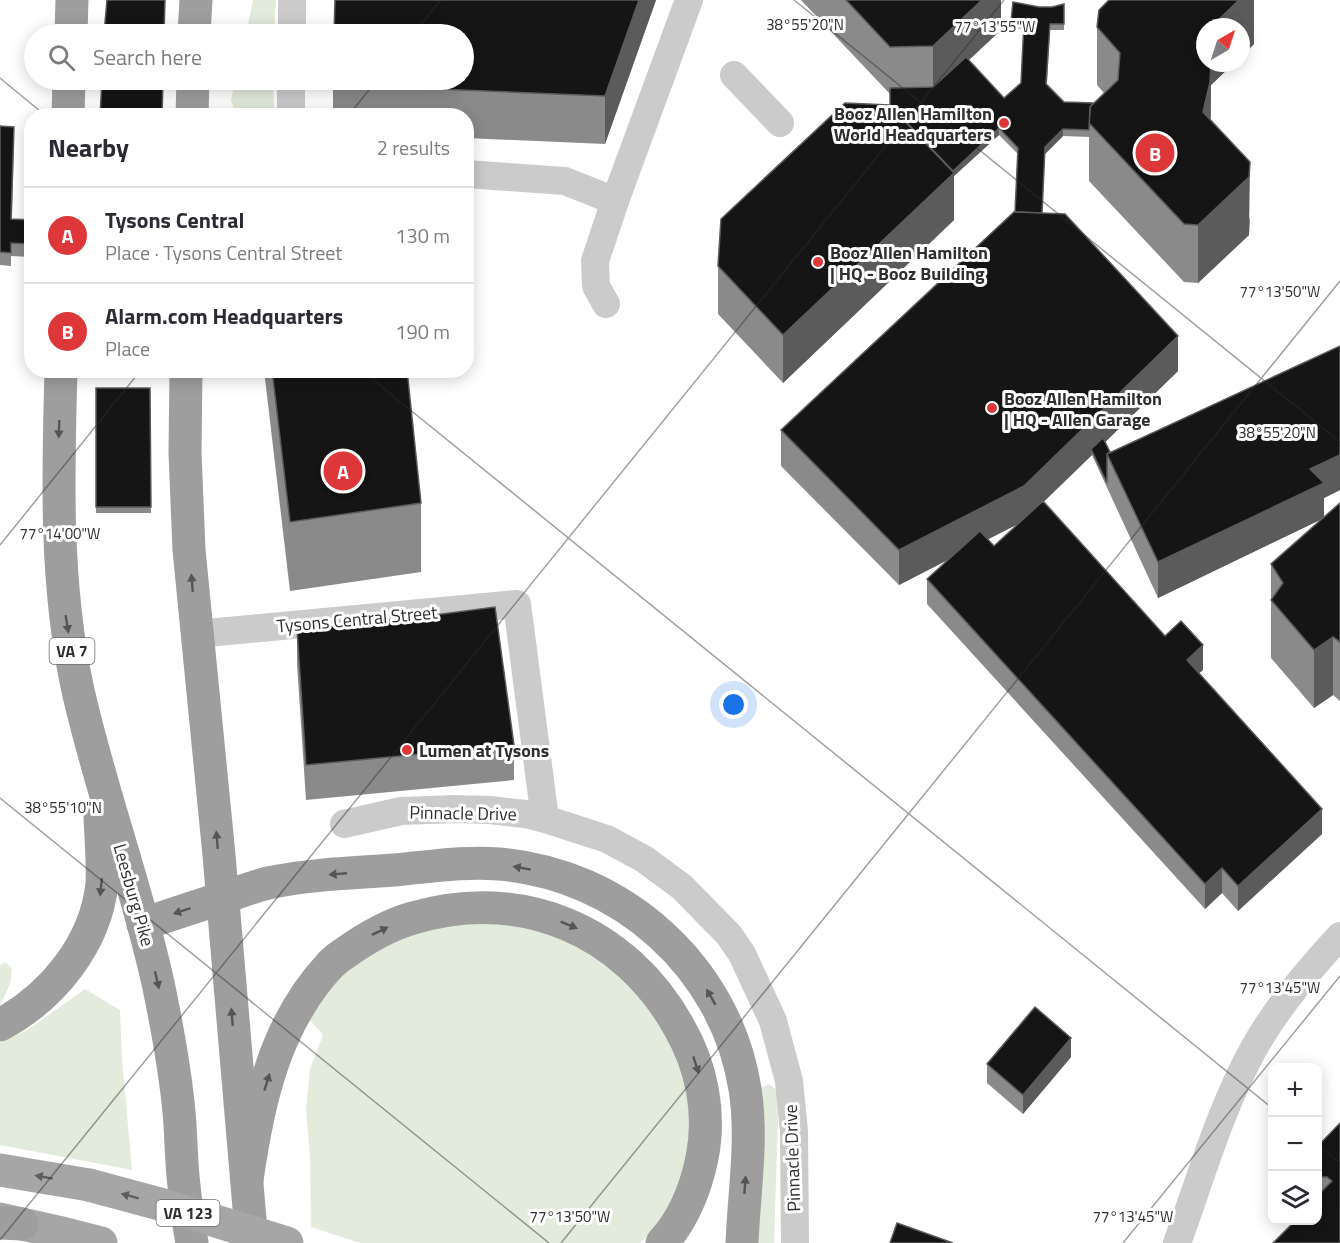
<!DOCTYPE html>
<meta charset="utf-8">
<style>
:root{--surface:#fff;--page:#f7f7f7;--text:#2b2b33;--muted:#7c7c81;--line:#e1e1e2;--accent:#de373a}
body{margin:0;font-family:"Titillium Web",sans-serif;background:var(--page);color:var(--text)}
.controls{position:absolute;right:18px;bottom:18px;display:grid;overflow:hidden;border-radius:12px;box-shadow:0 3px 15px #0003}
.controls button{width:54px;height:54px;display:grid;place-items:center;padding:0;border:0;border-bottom:2px solid var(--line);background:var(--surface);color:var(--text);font:30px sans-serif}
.compass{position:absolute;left:1196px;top:18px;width:54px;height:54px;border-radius:50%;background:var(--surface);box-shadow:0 3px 15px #0003;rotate:39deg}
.you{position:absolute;left:734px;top:705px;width:21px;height:21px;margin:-15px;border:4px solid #fff;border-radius:50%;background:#1a73e8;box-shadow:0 0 0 9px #1a73e833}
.badge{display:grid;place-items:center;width:39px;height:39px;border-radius:50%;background:var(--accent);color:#fff;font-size:20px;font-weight:700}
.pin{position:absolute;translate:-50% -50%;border:3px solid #fff;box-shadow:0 2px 6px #0006}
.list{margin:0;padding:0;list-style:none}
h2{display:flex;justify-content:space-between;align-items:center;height:78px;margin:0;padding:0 24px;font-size:26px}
h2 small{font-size:20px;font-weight:400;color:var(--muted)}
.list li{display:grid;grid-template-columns:39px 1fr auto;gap:18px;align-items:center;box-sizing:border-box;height:96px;padding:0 24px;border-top:2px solid var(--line)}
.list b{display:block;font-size:22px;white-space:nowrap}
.list p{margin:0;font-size:20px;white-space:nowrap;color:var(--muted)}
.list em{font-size:20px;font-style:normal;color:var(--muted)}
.icon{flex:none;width:33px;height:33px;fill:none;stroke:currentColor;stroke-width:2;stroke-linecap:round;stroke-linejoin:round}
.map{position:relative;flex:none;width:1340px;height:1243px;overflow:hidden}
.search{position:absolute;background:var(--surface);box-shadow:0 3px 15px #0003;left:24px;top:24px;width:450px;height:66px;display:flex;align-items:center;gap:15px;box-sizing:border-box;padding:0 21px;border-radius:33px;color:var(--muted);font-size:22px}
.panel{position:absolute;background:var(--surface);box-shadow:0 3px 15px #0003;left:24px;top:108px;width:450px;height:270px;border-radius:24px}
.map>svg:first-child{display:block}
.green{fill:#e3ebdc}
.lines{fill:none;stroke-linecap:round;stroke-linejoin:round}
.minor{stroke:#cbcbcb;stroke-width:28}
.primary{stroke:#a6a6a6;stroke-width:33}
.trunk{stroke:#9e9e9e;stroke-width:33}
.rail-casing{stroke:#838383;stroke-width:7}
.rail{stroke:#fff;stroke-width:4.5;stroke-dasharray:14;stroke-linecap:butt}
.primary-bridge{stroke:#a6a6a6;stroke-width:33}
.wall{fill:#8a8a8a;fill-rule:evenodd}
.shaded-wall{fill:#5b5b5b}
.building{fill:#151515;stroke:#5b5b5b;stroke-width:1.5}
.oneway{fill:#555}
.oneway2{fill:#5e5e5e}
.ticks{fill:none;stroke:#2e2e2e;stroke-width:1.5;stroke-opacity:0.45}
.poi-dot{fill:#de373a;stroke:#fff;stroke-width:2}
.labels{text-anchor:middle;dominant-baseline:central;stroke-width:6;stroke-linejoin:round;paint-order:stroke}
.shield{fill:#fff;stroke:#6d6d6d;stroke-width:1.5}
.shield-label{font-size:16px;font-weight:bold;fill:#2e2e2e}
.poi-label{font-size:18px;font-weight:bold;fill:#2e2e2e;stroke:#fff;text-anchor:start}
.street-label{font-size:18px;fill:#2e2e2e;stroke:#fff}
.ticks-label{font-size:15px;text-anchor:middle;fill:#2e2e2e;stroke:#fff;stroke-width:6;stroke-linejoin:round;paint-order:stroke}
</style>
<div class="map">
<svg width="1340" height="1243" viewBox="0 0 1340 1243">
<rect width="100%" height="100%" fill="#fff"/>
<g class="green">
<polygon points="253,0 276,0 274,34 246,34"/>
<polygon points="235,80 273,80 274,115 236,115 231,100"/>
<polygon points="461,921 525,923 575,941 645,994 690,1074 694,1132 684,1179 656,1227 640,1243 360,1243 311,1227 310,1157 306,1109 310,1069 323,1035 307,1017 358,958 406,936"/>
<polygon points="5,962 12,968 10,984 0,1006 0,965"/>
<polygon points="85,989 120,1010 122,1059 132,1170 0,1145 0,1043 29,1029"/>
<polygon points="769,1084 779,1092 774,1243 755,1243 759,1089"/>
</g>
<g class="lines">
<g class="minor">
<polyline points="292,34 292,0"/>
<polyline points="734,75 780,123"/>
<polyline points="291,116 291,80"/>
<polyline points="466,174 565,181 615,201 689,0"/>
<polyline points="606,304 596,286 595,261 615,201"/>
<polyline points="196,634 517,604 545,819"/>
<polyline points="344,824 401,811 455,809 490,810 525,814 545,819 607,839 644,859 682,887 729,935 742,954 773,1021 789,1081 794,1131 795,1243"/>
<path d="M1177 1243C1201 1178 1220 1109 1254 1048 1277 1007 1308 971 1340 936"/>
</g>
<g class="primary">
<polyline points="0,1170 89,1185"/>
<polyline points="0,1219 58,1232 101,1243"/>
</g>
<g class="trunk">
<polyline points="71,34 72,0"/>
<polyline points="194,34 196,0"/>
<polyline points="68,116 69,80"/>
<polyline points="192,116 193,80"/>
<path d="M61 370C58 476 55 582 77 686 99 786 136 883 158 983 167 1026 175 1069 179 1112 181 1133 181 1155 183 1176 185 1198 188 1221 192 1243"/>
<polyline points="186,370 185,453 189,550 219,855 252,1243"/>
<path d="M143 924C170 915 198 906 225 897 241 892 256 885 273 882 313 874 354 873 395 870 429 867 464 861 499 864 621 874 726 967 745 1089 753 1140 744 1192 742 1243"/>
<path d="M0 1025C52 997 96 944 102 883 103 862 101 840 100 818"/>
<path d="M247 1180C258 1102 275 1023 331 964 335 960 340 956 345 953 366 938 388 925 413 918 521 886 625 930 679 1027 702 1067 711 1113 702 1158 696 1188 683 1220 662 1243"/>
<polyline points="0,1223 22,1224"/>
</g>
<g class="rail-casing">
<g id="rail">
<polyline points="144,371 144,370"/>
<polyline points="100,373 100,370"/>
</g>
</g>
<use href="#rail" class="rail"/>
<polyline class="primary-bridge" points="89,1185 167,1206 287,1243"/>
</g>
<g class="wall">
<polygon points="335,0 656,0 605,144 466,138 466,116 333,116 333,80 464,80"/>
<path d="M801 0H1001V30L968 60 1004 98 1021 83 1024 29 1011 28V21L1039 7H1052L1064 4V30H1050L1047 84 1064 102 1093 103 1104 93 1097 85V27L1254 0V44L1211 85V120L1250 220 1249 235 1198 283 1184 282 1089 181V137L1063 136 1045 154 1042 213 1178 371 1105 442 1110 452 1340 346V490L1324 498V517L1340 503V701L1333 695 1314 708 1271 658V564L1322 519 1158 598 1092 455 1043 502 1165 636 1203 670 1199 673 1322 834 1238 911 1222 893 1205 909 927 604V579L949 559 899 585 781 466V430L1015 212 1018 154 999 135 954 176V220L783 383 718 314V266L890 105V94ZM1018 524 994 546 988 539Z"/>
<polygon points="0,126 14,140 12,219 32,220 32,257 11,256 11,266 0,265"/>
<polygon points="264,370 407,370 421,503 421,572 290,591"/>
<polygon points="96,388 150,388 151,513 96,513"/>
<polygon points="297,629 514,745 514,780 306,800 297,664"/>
<polygon points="1071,1057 1023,1114 987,1083 987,1064"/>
<polygon points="1340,1123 1340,1243 1317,1221 1317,1147"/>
</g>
<g class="shaded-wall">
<polygon points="639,0 656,0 605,144 605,96"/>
<polygon points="982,0 1001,0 1001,30 933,94 933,46"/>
<polygon points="1239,0 1254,0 1254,44 1241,57 1241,27 1211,27"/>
<polygon points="1206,63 1234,63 1211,85 1210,140 1203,112"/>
<polygon points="999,128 999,135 954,176 954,220 783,383 783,335 932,191"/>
<polygon points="1063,129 1063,136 1045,154 1045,147"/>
<polygon points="1250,162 1249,235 1198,283 1198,225"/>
<polygon points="1178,336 1178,371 1094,453 1091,449 1092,455 1024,521 899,585 899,550"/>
<polygon points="1340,455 1340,490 1324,498 1324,518 1158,598 1158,562 1310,469"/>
<polygon points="1333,637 1333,695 1314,708 1314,650"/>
<polygon points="1203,645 1203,670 1187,684 1187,660"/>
<polygon points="1322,809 1322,834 1238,911 1238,886"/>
<polygon points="1222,868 1222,893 1205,909 1205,884"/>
<polygon points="1071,1038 1071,1057 1023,1114 1023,1095"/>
</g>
<g class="building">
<polygon points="107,0 165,0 164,34 104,34"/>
<polygon points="335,0 639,0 605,96 342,85 342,80 464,80 464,34 334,34"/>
<polygon points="846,0 982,0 933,46 890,47"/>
<polygon points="1109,0 1239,0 1211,27 1205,27 1205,63 1211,63 1210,82 1203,112 1250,162 1249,177 1198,225 1184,224 1089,123 1090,107 1118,80 1120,53 1097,27 1099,10"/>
<polygon points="1013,2 1039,7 1052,7 1064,4 1064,24 1050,24 1046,84 1064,102 1093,103 1090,107 1089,130 1063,129 1045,147 1042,213 1015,212 1018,148 999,128 953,171 890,105 890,88 933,87 966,57 1004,98 1021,83 1024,22 1011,21"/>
<polygon points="102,80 163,80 162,116 100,116"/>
<polygon points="845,103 889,105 954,173 783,335 718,266 721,219"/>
<polygon points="0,126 14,127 11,219 32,220 32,244 11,243 11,253 0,252"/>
<polygon points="1014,212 1065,214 1178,336 1024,486 899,550 781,430"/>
<polygon points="1340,346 1340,455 1310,469 1324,483 1158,562 1107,454"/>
<polygon points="272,370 407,370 421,503 290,522"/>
<polygon points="96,388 150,388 151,507 96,507"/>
<polygon points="1103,438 1110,452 1107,454 1107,483 1091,449"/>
<polygon points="1043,501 1165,636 1181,621 1203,645 1187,660 1322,809 1238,886 1222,868 1205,884 927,579 980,531 994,546"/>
<polygon points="1340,503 1340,642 1333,637 1314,650 1271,600 1283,583 1271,564"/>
<polygon points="495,607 514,745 306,765 297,629 419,617"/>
<polygon points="1035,1007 1071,1038 1023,1095 987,1064"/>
<polygon points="1340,1123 1340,1243 1273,1243 1295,1221 1317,1221 1317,1196 1332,1181 1327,1177 1317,1177 1317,1147"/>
<polygon points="897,1223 953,1243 890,1243"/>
</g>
<defs><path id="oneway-solid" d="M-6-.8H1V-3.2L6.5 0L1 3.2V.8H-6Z" transform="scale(1.5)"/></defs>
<g class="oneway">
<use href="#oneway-solid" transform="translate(59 429) rotate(92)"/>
<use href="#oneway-solid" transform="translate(192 583) rotate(-95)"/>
<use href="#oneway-solid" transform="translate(67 624) rotate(81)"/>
<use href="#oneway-solid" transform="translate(217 840) rotate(-95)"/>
<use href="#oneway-solid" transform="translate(522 868) rotate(-170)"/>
<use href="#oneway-solid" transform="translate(338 874) rotate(175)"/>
<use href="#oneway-solid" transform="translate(101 887) rotate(96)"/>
<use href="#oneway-solid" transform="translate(182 911) rotate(162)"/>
<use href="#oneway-solid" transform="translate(569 925) rotate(22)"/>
<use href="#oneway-solid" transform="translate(380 931) rotate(-26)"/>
<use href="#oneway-solid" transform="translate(157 980) rotate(77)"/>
<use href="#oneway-solid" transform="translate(711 997) rotate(-120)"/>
<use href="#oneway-solid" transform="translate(232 1017) rotate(-95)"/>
<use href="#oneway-solid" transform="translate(696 1065) rotate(72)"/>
<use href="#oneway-solid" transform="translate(267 1082) rotate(-73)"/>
<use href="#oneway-solid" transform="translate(745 1185) rotate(-86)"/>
</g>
<g class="oneway2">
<use href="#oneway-solid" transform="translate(44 1177) rotate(-170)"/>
<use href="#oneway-solid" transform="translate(130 1196) rotate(-165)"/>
</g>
<path class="ticks" d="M794 0 1340 442M413 34 441 0M0 78 46 116M348 116 377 80M361 370 1272 1108M0 545 141 370M0 798 549 1243M1318 1145 1340 1163M0 1240 1004 0M561 1243 1340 281M1123 1243 1340 976"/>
<g class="poi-dot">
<circle cx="1004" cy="123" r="6"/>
<circle cx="818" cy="262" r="6"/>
<circle cx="992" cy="408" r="6"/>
<circle cx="407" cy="750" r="6"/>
</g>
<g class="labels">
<g class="shield">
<rect x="49.5" y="638" width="45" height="26" rx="4.5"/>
<rect x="156.5" y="1200" width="63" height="26" rx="4.5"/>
</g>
<g class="shield-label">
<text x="72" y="651">VA 7</text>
<text x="188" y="1213">VA 123</text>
</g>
<g class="poi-label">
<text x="992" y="113" text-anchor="end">Booz Allen Hamilton<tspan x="992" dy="21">World Headquarters</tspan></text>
<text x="830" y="252">Booz Allen Hamilton<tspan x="830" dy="21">| HQ - Booz Building</tspan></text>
<text x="1004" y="398">Booz Allen Hamilton<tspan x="1004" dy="21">| HQ - Allen Garage</tspan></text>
<text x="419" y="750">Lumen at Tysons</text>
</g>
<g class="street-label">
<text transform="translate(357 619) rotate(-5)">Tysons Central Street</text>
<text transform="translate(463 813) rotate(1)">Pinnacle Drive</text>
<text transform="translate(134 895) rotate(74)">Leesburg Pike</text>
<text transform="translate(792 1158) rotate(-92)">Pinnacle Drive</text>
</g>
</g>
<g class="ticks-label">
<text x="805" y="30">38°55'20"N</text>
<text x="995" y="32">77°13'55"W</text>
<text x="1280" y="297">77°13'50"W</text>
<text x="1277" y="438">38°55'20"N</text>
<text x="60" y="539">77°14'00"W</text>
<text x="63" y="813">38°55'10"N</text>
<text x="1280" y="993">77°13'45"W</text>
<text x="570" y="1222">77°13'50"W</text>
<text x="1133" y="1222">77°13'45"W</text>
</g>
</svg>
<div class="controls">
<button>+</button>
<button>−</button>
<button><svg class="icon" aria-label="layers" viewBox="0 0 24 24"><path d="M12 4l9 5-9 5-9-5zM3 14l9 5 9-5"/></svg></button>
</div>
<svg class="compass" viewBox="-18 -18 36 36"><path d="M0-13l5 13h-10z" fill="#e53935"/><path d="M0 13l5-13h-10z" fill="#7c7c81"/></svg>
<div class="you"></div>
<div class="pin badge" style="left:343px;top:471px">A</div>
<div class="pin badge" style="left:1155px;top:153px">B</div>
<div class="search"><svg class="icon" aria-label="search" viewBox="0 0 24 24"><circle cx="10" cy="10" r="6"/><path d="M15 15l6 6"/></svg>Search here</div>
<section class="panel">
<h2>Nearby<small>2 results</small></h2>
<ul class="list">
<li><span class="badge">A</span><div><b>Tysons Central</b><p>Place · Tysons Central Street</p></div><em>130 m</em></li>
<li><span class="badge">B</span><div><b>Alarm.com Headquarters</b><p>Place</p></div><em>190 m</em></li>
</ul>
</section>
</div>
